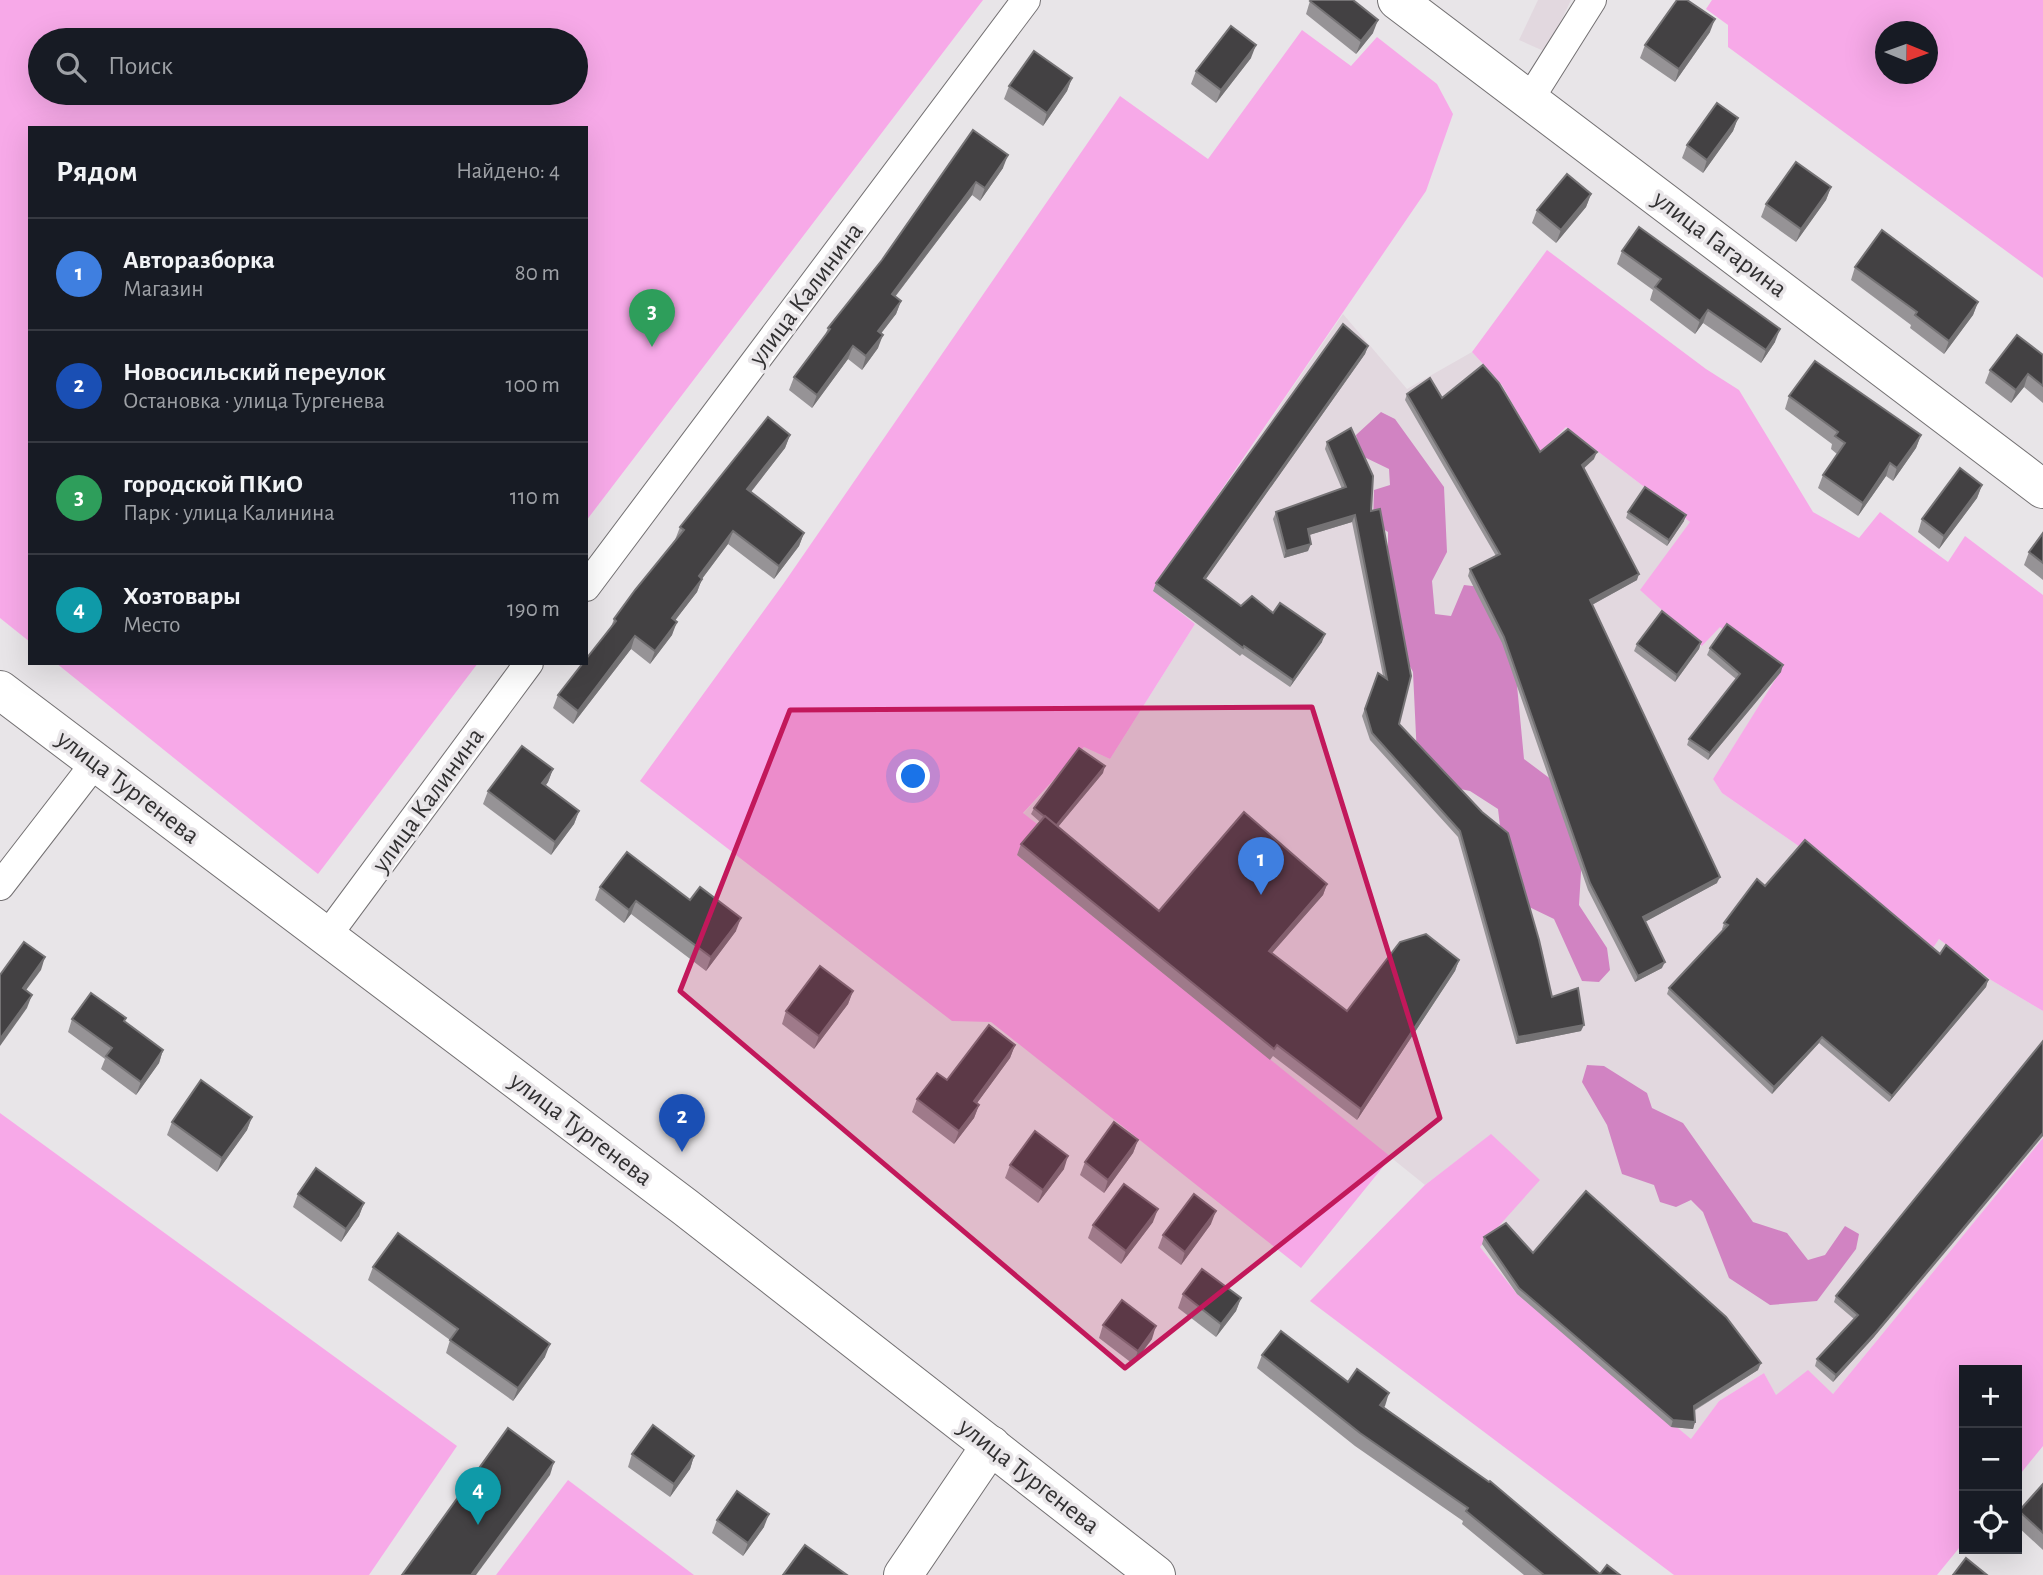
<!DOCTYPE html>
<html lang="ru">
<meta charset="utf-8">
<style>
:root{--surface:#171b24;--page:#20242c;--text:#f1f3f6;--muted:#9ea1a6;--line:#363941;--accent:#91b3b1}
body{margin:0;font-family:"Alegreya Sans",sans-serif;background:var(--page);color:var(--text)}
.controls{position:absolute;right:21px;bottom:21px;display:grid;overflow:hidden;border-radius:0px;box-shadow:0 7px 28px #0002}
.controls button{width:63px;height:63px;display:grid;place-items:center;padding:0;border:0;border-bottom:2px solid var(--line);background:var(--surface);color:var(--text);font:35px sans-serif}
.compass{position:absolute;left:1875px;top:21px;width:63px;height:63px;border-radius:50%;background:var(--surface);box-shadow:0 7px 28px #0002;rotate:91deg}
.you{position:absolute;left:914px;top:777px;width:24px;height:24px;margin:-18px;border:5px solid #fff;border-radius:50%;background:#1a73e8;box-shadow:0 0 0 10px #1a73e833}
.badge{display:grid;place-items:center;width:46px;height:46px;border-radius:50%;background:var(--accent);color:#fff;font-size:23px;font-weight:700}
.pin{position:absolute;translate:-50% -58px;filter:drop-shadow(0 2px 4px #0008)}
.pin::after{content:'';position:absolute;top:37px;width:24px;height:21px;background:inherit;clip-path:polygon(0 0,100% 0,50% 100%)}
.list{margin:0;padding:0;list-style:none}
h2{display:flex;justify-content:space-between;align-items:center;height:91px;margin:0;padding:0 28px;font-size:30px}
h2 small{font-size:23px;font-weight:400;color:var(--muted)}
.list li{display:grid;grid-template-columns:46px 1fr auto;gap:21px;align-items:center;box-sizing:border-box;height:112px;padding:0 28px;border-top:2px solid var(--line)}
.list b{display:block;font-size:26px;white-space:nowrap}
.list p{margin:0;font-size:23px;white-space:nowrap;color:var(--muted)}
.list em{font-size:23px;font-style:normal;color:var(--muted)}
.icon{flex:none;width:38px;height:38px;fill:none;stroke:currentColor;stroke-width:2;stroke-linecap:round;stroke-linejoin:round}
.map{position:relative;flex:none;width:2043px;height:1575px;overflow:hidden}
.search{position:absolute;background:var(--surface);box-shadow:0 7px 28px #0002;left:28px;top:28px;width:560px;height:77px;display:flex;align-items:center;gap:18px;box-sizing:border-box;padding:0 24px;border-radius:38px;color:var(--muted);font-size:26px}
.panel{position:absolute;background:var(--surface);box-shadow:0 7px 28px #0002;left:28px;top:126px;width:560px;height:539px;border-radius:0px}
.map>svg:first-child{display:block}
.built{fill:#e2d8df}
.green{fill:#f7a9e8;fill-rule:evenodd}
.forest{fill:#d183c2}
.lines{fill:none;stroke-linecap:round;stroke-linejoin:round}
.street-casing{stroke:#737072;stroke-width:30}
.secondary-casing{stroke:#737072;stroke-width:40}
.primary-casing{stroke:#737072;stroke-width:40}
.street{stroke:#fff;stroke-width:28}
.secondary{stroke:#fff;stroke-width:38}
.primary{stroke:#fff;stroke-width:38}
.wall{fill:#969396}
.shaded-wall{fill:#747274}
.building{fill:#434143;stroke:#747274;stroke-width:2}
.marked{fill:#c2185b;fill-opacity:0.2;stroke:#c2185b;stroke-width:5;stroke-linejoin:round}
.labels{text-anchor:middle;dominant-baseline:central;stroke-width:7;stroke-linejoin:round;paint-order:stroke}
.street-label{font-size:26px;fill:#313031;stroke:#e8e5e8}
</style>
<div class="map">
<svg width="2043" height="1575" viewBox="0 0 2043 1575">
<rect width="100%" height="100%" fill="#e8e5e8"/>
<g class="built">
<polygon points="1538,0 1571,0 1546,52 1519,40"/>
<polygon points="1343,314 1407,389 1472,352 1502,385 1540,452 1566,427 1690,522 1702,646 1720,626 1781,672 1713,779 1722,793 1826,865 1931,951 1939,939 1991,980 2043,1011 2043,1138 1833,1394 1776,1396 1764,1373 1719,1401 1691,1440 1517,1294 1479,1246 1491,1135 1425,1185 1017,855 1023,814 1084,747 1110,759 1195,624 1153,591"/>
</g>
<g class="green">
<path d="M0 0H983L586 521V128H30V642L0 618ZM40 40H576V93H40Z"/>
<path d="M1712 0H2043V278L1728 47V25L1706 9ZM1885 32H1927V74H1885Z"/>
<polygon points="1302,30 1351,66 1377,37 1437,84 1453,114 1426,191 1153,590 1195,624 1110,759 1084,747 1023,813 1041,827 1017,855 1391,1157 1301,1268 991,1022 952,1021 640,781 784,583 1120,96 1208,159"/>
<polygon points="1547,250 1706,369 1739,390 1813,512 1859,538 1880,512 1948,562 1965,536 2043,595 2043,1011 1991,980 1939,939 1931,951 1826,865 1722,793 1713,779 1780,672 1720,627 1702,646 1640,590 1690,522 1566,427 1540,453 1502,385 1472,352"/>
<polygon points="56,663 478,663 318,874"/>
<polygon points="0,1113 457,1446 369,1575 0,1575"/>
<polygon points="1491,1134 1540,1180 1480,1247 1517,1294 1691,1439 1719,1401 1764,1373 1776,1395 1808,1370 1833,1394 2043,1138 2043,1446 2017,1478 2017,1370 1964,1370 1964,1542 1937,1575 1674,1575 1310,1301 1425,1185"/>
<polygon points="568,1480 694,1575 496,1575"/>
</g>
<g class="forest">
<polygon points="1381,412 1395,419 1444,487 1447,552 1432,581 1435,614 1451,616 1464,585 1481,587 1513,643 1524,759 1564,789 1582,856 1579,905 1607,948 1610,970 1599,982 1582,981 1554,919 1525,905 1506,877 1498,809 1470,791 1436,784 1417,757 1413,672 1375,599 1388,549 1388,532 1373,523 1374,490 1390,485 1389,469 1360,455 1356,435"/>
<polygon points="1587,1065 1604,1066 1647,1093 1652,1108 1683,1123 1753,1222 1787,1233 1808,1260 1825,1255 1845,1226 1859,1234 1856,1249 1817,1301 1770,1305 1729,1278 1703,1212 1691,1200 1676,1207 1660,1202 1654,1185 1622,1174 1607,1125 1582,1082"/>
</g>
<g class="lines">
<g class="street-casing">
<g id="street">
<polyline points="1529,100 1592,0"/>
<polyline points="586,587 1026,0"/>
<polyline points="0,886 95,763"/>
<polyline points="327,936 529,663"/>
</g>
</g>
<g class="secondary-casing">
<polyline id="secondary" points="1397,0 2043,489"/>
</g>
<g class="primary-casing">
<g id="primary">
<polyline points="0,690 685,1207 1156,1575"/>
<polyline points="903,1575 991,1445"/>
</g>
</g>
<use href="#street" class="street"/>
<use href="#secondary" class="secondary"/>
<use href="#primary" class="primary"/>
</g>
<g class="wall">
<polygon points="1310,1 1373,33 1356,54 1306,14"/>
<polygon points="1710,32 1675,82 1640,58 1645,45"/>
<polygon points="1251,58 1216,103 1191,84 1196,71"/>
<polygon points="1072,78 1067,91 1043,126 1004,99 1009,86"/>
<polygon points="1738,118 1733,131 1703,173 1682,158 1687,145"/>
<polygon points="973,130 1003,168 980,201 972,195 895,297 901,301 896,314 881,333 878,348 862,370 848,359 812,408 789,390 794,377 825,336 828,328 882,260"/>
<polygon points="1831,187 1826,200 1796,242 1761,217 1766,204"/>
<polygon points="1591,194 1586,207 1556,243 1532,223 1537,210"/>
<polygon points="1622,251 1775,342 1761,363 1703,323 1695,334 1650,300 1653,290 1617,264"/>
<polygon points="1855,267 1978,302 1973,315 1944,354 1910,328 1911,325 1851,280"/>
<polygon points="1368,346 1365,354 1205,580 1241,606 1273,613 1322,642 1290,687 1242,654 1240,656 1153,591 1156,583"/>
<polygon points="2043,355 2043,403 2024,387 2011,403 1985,383 1990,370"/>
<polygon points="1407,394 1442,398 1540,452 1594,459 1583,468 1637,580 1592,605 1717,883 1645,922 1662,968 1635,982 1588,890 1502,643 1468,576 1470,569 1496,556 1405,400"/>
<polygon points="1789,396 1921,435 1916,448 1893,481 1886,476 1858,516 1818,488 1823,475 1837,454 1831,449 1832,444 1785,409"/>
<polygon points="790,435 785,448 751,492 804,533 799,546 774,579 728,544 702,579 697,592 675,620 672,635 650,664 631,649 573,724 553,708 558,695 611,627 614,619 675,540 680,527"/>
<polygon points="1327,442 1371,511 1399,724 1482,812 1552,997 1581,1031 1516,1044 1458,837 1370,740 1362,716 1378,673 1383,676 1352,522 1309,535 1308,551 1284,558 1273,519 1276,512 1342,489 1325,449"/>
<polygon points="1982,485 1977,498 1939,549 1918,532 1922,519"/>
<polygon points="1628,512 1684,521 1667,546 1626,518"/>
<polygon points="2043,533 2043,580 2024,565 2029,552"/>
<polygon points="1701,642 1699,649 1675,682 1634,651 1637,644"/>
<polygon points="1710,648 1781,672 1708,760 1687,745 1689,739 1736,679 1707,655"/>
<polygon points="553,769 548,782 546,785 579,811 574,824 551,855 483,804 488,791"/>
<polygon points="1103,773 1058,827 1159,911 1327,884 1323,895 1272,953 1347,1011 1459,960 1455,971 1357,1120 1273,1056 1270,1060 1017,855 1021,844 1040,822 1031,814 1034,808"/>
<polygon points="1765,886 1940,954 1988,980 1986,987 1889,1102 1819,1043 1772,1094 1667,994 1669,988 1723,930 1722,929 1724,923"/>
<polygon points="600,887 736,931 706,971 631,914 624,923 595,900"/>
<polygon points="853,991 848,1004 814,1049 782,1024 786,1011"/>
<polygon points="72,1019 125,1022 163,1050 159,1063 136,1095 101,1069 105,1059 68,1032"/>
<polygon points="2043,1041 1874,1337 1833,1382 1815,1366 1817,1359 1854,1319 1834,1302 1836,1296"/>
<polygon points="1015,1045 1010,1058 977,1103 979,1105 974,1118 954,1144 912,1112 917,1099 947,1080"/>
<polygon points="252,1117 247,1130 217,1172 167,1135 172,1122"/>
<polygon points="1138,1140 1133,1153 1104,1193 1080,1175 1085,1162"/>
<polygon points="1010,1165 1064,1169 1038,1203 1005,1178"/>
<polygon points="298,1194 364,1203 359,1216 341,1242 293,1207"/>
<polygon points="1153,1222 1121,1264 1088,1238 1093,1225"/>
<polygon points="1211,1224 1181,1265 1158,1248 1163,1235"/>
<polygon points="1484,1237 1533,1253 1758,1370 1694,1411 1695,1422 1693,1429 1671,1427 1517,1294 1482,1244"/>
<polygon points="373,1267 545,1357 513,1401 446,1353 450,1340 368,1280"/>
<polygon points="1183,1294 1241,1298 1236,1311 1216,1337 1178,1308"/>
<polygon points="1103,1325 1152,1339 1133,1364 1099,1338"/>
<polygon points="1262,1355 1348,1382 1384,1407 1600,1574 1620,1575 1524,1575 1462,1524 1463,1521 1355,1446 1257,1368"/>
<polygon points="632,1454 694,1456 690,1469 670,1497 628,1467"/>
<polygon points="2043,1484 2043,1550 2017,1526 2017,1517 2019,1511"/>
<polygon points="717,1520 764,1527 743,1556 712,1533"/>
</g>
<g class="shaded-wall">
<polygon points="1715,19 1710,32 1675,82 1679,69"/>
<polygon points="1378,20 1373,33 1356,54 1361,41"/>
<polygon points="1256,45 1251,58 1216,103 1221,90"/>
<polygon points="1072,78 1067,91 1043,126 1047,113"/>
<polygon points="1738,118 1733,131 1703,173 1707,160"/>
<polygon points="1008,155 1003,168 980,201 985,188"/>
<polygon points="976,182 972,195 887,307 892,294"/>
<polygon points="1831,187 1826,200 1796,242 1801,229"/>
<polygon points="1591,194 1586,207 1556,243 1561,230"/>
<polygon points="901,301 896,314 873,344 878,331"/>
<polygon points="1978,302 1973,315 1944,354 1949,341"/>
<polygon points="1708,310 1703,323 1695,334 1700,321"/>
<polygon points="1780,329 1775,342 1761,363 1766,350"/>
<polygon points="883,335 878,348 862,370 866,356"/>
<polygon points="853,346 848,359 812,408 817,395"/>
<polygon points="1368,346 1365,354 1201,586 1204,578"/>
<polygon points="2028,374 2024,387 2011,403 2016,390"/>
<polygon points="790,435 785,448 743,502 747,489"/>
<polygon points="1921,435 1916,448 1893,481 1897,468"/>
<polygon points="1597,452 1594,459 1580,472 1582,465"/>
<polygon points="1890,463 1886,476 1858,516 1863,503"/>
<polygon points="1982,485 1977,498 1939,549 1944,536"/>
<polygon points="1355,515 1352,522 1306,536 1308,529"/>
<polygon points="1686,515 1684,521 1667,546 1669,540"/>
<polygon points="733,531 728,544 695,588 702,579 697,592 667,631 672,618 699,576"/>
<polygon points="804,533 799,546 774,579 779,566"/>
<polygon points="1311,544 1308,551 1284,558 1286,551"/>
<polygon points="1639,574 1637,580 1588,607 1590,600"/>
<polygon points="677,622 672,635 650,664 655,651"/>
<polygon points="1325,634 1322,642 1290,687 1293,680"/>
<polygon points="635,636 631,649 573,724 578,711"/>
<polygon points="1701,642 1699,649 1675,682 1677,675"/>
<polygon points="1783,665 1781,672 1708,760 1710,753"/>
<polygon points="1105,766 1103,773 1052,834 1055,827"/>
<polygon points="553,769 548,782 538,796 542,783"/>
<polygon points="579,811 574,824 551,855 555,842"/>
<polygon points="1720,877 1717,883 1641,924 1643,917"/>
<polygon points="1327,884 1323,895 1265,961 1269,951"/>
<polygon points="636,901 631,914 624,923 629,910"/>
<polygon points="741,918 736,931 706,971 711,957"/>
<polygon points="45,957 41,970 18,1001 23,988"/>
<polygon points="1459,960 1455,971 1357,1120 1361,1109"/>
<polygon points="1665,962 1662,968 1635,982 1638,976"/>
<polygon points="1988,980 1986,987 1889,1102 1892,1096"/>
<polygon points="853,991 848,1004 814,1049 819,1036"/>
<polygon points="32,995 27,1008 0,1046 0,1039"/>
<polygon points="1584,1025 1581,1031 1516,1044 1518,1037"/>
<polygon points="1822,1037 1819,1043 1772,1094 1774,1087"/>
<polygon points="1015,1045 1010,1058 969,1114 974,1101"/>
<polygon points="163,1050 159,1063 136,1095 141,1082"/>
<polygon points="979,1105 974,1118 954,1144 959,1131"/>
<polygon points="252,1117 247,1130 217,1172 222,1158"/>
<polygon points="2043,1133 2043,1136 1874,1337 1833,1382 1836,1375"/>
<polygon points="1138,1140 1133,1153 1104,1193 1108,1180"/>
<polygon points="1068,1156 1064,1169 1038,1203 1043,1190"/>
<polygon points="364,1203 359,1216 341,1242 346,1229"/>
<polygon points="1158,1209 1153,1222 1121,1264 1126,1251"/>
<polygon points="1216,1211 1211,1224 1181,1265 1185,1252"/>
<polygon points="1241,1298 1236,1311 1216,1337 1221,1324"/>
<polygon points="1156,1326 1152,1339 1133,1364 1138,1351"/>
<polygon points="550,1344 545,1357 513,1401 518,1388"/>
<polygon points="1761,1363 1758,1370 1691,1412 1694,1406"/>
<polygon points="1389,1393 1385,1406 1376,1418 1380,1405"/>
<polygon points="1673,1420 1695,1422 1693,1429 1671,1427"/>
<polygon points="694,1456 690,1469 670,1497 674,1484"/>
<polygon points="554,1462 550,1475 476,1575 471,1575"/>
<polygon points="769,1514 764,1527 743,1556 748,1543"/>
</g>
<g class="building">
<polygon points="1311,0 1353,0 1378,20 1361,41 1310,1"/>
<polygon points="1677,0 1687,0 1715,19 1679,69 1645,45"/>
<polygon points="1231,26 1256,45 1221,90 1196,71"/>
<polygon points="1034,51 1072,78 1047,113 1009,86"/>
<polygon points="1717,103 1738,118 1707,160 1687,145"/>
<polygon points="973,130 1008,155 985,188 976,182 892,294 901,301 878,331 883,335 866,356 853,346 817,395 794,377 830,329 828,328 882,260"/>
<polygon points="1796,162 1831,187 1801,229 1766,204"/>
<polygon points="1567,174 1591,194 1561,230 1537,210"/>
<polygon points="1639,227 1780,329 1766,350 1708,310 1700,321 1655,287 1661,279 1622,251"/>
<polygon points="1882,230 1978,302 1949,341 1915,315 1917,312 1855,267"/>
<polygon points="1343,324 1368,346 1204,578 1241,606 1252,596 1273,613 1280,603 1325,634 1293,680 1244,646 1243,648 1156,583"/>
<polygon points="2017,335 2043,355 2043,386 2028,374 2016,390 1990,370"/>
<polygon points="1815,361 1921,435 1897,468 1890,463 1863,503 1823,475 1845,443 1835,436 1838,432 1789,396"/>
<polygon points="1483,365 1499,383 1540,452 1568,429 1597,452 1582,465 1639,574 1590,600 1720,877 1643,917 1665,962 1638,976 1590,883 1504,637 1470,569 1500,554 1407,394 1430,378 1442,398"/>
<polygon points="768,417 790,435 747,489 804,533 779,566 733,531 699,576 702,579 672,618 677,622 655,651 635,636 578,711 558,695 583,663 586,663 586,659 616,621 614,619 635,590 684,530 680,527"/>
<polygon points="1351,428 1373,476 1371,511 1380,509 1411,676 1399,724 1482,812 1508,833 1539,940 1552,997 1578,988 1584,1025 1518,1037 1460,831 1372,733 1365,709 1378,673 1387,679 1355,515 1308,529 1311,544 1286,551 1276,512 1346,487 1327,442"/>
<polygon points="1960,468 1982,485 1944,536 1922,519"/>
<polygon points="1645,487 1686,515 1669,540 1628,512"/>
<polygon points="2043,533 2043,563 2029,552"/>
<polygon points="1662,611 1701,642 1677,675 1637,644"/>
<polygon points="1727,624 1783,665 1710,753 1689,739 1740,674 1710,648"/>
<polygon points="522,746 553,769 542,783 579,811 555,842 488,791"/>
<polygon points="1079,748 1105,766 1056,826 1034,808"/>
<polygon points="1244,812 1327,884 1269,951 1347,1011 1400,942 1426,934 1459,960 1361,1109 1277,1045 1274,1049 1021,844 1045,816 1159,911"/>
<polygon points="1805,840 1940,954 1946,945 1988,980 1892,1096 1822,1037 1774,1087 1669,988 1728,925 1724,923 1757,879 1765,886"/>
<polygon points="627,852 690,900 700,887 741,918 711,957 636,901 629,910 600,887"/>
<polygon points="24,942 45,957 23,988 32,995 0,1039 0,975"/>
<polygon points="820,966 853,991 819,1036 786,1011"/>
<polygon points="91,993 126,1018 124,1021 163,1050 141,1082 106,1056 112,1048 72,1019"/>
<polygon points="989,1025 1015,1045 974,1101 979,1105 959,1131 917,1099 937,1073 947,1080"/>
<polygon points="2043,1041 2043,1133 1877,1331 1836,1375 1817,1359 1858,1315 1836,1296"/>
<polygon points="201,1080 252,1117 222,1158 172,1122"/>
<polygon points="1114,1122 1138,1140 1108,1180 1085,1162"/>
<polygon points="1035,1131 1068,1156 1043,1190 1010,1165"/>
<polygon points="316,1168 364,1203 346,1229 298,1194"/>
<polygon points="1124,1184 1158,1209 1126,1251 1093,1225"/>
<polygon points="1586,1191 1726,1317 1761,1363 1694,1406 1695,1422 1673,1420 1519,1288 1484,1237 1506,1223 1533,1253"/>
<polygon points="1194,1194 1216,1211 1185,1252 1163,1235"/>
<polygon points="398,1233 550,1344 518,1388 450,1340 458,1329 373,1267"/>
<polygon points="1202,1269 1241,1298 1221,1324 1183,1294"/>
<polygon points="1122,1300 1156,1326 1138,1351 1103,1325"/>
<polygon points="1281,1331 1348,1382 1357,1369 1389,1393 1380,1405 1489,1482 1490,1481 1600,1574 1607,1565 1620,1575 1544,1575 1466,1511 1468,1508 1360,1433 1262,1355"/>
<polygon points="653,1425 694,1456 674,1484 632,1454"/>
<polygon points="508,1428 554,1462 471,1575 402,1575"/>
<polygon points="2043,1484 2043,1533 2019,1511"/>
<polygon points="737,1491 769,1514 748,1543 717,1520"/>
<polygon points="805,1545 847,1575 783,1575"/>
<polygon points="1966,1558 1987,1575 1953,1575"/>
</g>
<path class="marked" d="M1312 707 1440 1118 1125 1368 680 991 790 710Z"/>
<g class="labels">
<g class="street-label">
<text transform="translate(1720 244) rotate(37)">улица Гагарина</text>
<text transform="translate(806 294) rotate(-53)">улица Калинина</text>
<text transform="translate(128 787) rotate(37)">улица Тургенева</text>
<text transform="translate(428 800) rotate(-54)">улица Калинина</text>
<text transform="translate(581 1129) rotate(37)">улица Тургенева</text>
<text transform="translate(1029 1476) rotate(38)">улица Тургенева</text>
</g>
</g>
</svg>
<div class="controls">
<button>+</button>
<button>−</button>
<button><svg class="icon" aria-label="locate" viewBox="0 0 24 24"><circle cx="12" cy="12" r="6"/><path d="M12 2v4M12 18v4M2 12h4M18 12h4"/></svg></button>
</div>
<svg class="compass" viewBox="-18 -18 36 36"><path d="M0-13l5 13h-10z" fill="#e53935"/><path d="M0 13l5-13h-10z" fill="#9ea1a6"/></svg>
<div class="you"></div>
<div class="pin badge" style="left:1261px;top:895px;background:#3f7fe0">1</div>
<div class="pin badge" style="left:682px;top:1152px;background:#1a4fb4">2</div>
<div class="pin badge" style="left:652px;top:347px;background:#2e9e5b">3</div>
<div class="pin badge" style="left:478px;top:1525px;background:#0f9aa8">4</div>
<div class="search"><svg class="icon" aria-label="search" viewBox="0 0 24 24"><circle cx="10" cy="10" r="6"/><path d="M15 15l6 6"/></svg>Поиск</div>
<section class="panel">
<h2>Рядом<small>Найдено: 4</small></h2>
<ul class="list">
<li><span class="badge" style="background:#3f7fe0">1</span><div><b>Авторазборка</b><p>Магазин</p></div><em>80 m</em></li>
<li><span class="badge" style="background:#1a4fb4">2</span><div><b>Новосильский переулок</b><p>Остановка · улица Тургенева</p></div><em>100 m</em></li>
<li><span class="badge" style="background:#2e9e5b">3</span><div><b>городской ПКиО</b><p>Парк · улица Калинина</p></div><em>110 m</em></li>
<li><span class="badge" style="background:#0f9aa8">4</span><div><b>Хозтовары</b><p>Место</p></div><em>190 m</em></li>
</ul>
</section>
</div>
